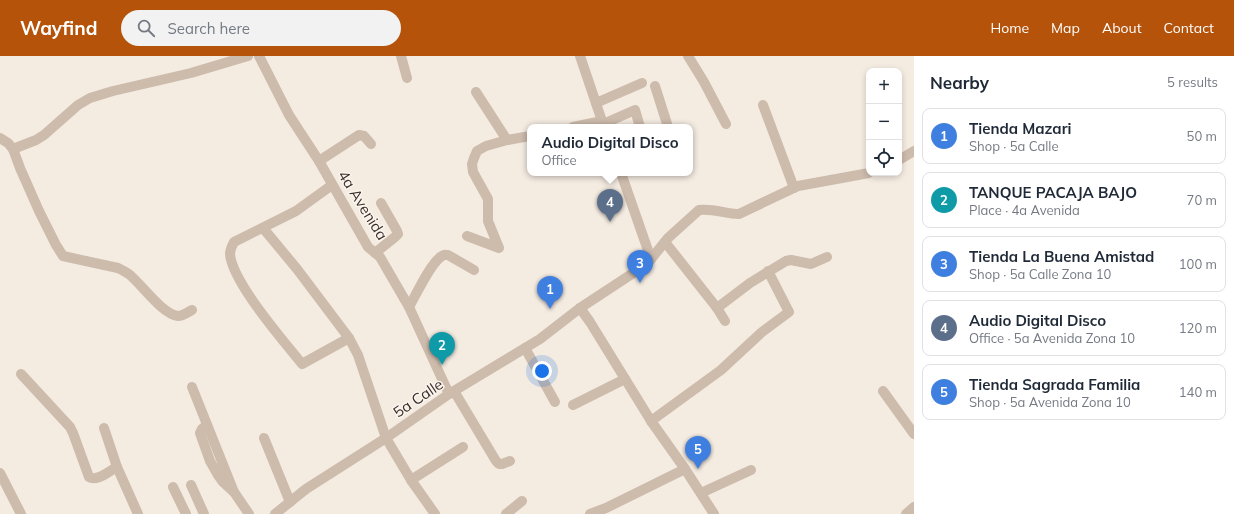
<!DOCTYPE html>
<meta charset="utf-8">
<style>
:root{--surface:#fff;--page:#f2f2f3;--text:#1f2937;--muted:#747a83;--line:#e0e1e3;--accent:#b45309}
body{margin:0;font-family:Mulish,sans-serif;background:var(--page);color:var(--text)}
.controls{position:absolute;right:12px;top:12px;display:grid;overflow:hidden;border-radius:8px;box-shadow:0 2px 6px #0003}
.controls button{width:36px;height:36px;display:grid;place-items:center;padding:0;border:0;border-bottom:1px solid var(--line);background:var(--surface);color:var(--text);font:20px sans-serif}
.you{position:absolute;left:542px;top:315px;width:14px;height:14px;margin:-10px;border:3px solid #fff;border-radius:50%;background:#1a73e8;box-shadow:0 0 0 6px #1a73e833}
.badge{display:grid;place-items:center;width:26px;height:26px;border-radius:50%;background:var(--accent);color:#fff;font-size:13px;font-weight:700}
.pin{position:absolute;translate:-50% -33px;filter:drop-shadow(0 1px 2px #0008)}
.pin::after{content:'';position:absolute;top:21px;width:14px;height:12px;background:inherit;clip-path:polygon(0 0,100% 0,50% 100%)}
.popup{position:absolute;left:527px;top:68px;width:166px;height:52px;box-sizing:border-box;display:grid;place-content:center;border-radius:8px;background:var(--surface);filter:drop-shadow(0 1px 3px #0005);font-size:13px;white-space:nowrap;color:var(--muted)}
.popup b{font-size:15px;color:var(--text)}
.popup::after{content:'';position:absolute;left:50%;top:100%;margin-left:-8px;border:8px solid transparent;border-top-color:var(--surface)}
.list{margin:0;padding:0;list-style:none}
h2{display:flex;justify-content:space-between;align-items:center;height:52px;margin:0;padding:0 16px;font-size:17px}
h2 small{font-size:13px;font-weight:400;color:var(--muted)}
.list li{display:grid;grid-template-columns:26px 1fr auto;gap:12px;align-items:center;box-sizing:border-box;height:56px;margin:0 8px 8px;padding:0 8px;border:1px solid var(--line);border-radius:8px}
.list b{display:block;font-size:15px;white-space:nowrap}
.list p{margin:0;font-size:13px;white-space:nowrap;color:var(--muted)}
.list em{font-size:13px;font-style:normal;color:var(--muted)}
.icon{flex:none;width:22px;height:22px;fill:none;stroke:currentColor;stroke-width:2;stroke-linecap:round;stroke-linejoin:round}
.map{position:relative;flex:none;width:914px;height:458px;overflow:hidden}
header{display:flex;align-items:center;gap:24px;box-sizing:border-box;height:56px;padding:0 20px;background:var(--accent);color:#fff}
header strong{font-size:19px}
nav{display:flex;gap:22px;margin-inline-start:auto;font-size:14px}
.search{width:280px;height:36px;background:var(--page);display:flex;align-items:center;gap:10px;box-sizing:border-box;padding:0 14px;border-radius:22px;color:var(--muted);font-size:15px}
main{display:flex}
aside{flex:1;background:var(--surface)}
.map>svg:first-child{display:block}
.lines{fill:none;stroke-linecap:round;stroke-linejoin:round}
.street{stroke:#cdbbac;stroke-width:10}
.labels{text-anchor:middle;dominant-baseline:central;stroke-width:3;stroke-linejoin:round;paint-order:stroke}
.street-label{font-size:15px;fill:#3b302b;stroke:#fbf5ee}
</style>
<header>
<strong>Wayfind</strong>
<div class="search"><svg class="icon" aria-label="search" viewBox="0 0 24 24"><circle cx="10" cy="10" r="6"/><path d="M15 15l6 6"/></svg>Search here</div>
<nav><a>Home</a><a>Map</a><a>About</a><a>Contact</a></nav>
</header>
<main>
<div class="map">
<svg width="914" height="458" viewBox="0 0 914 458">
<rect width="100%" height="100%" fill="#f4ebe1"/>
<g class="lines">
<g class="street">
<polyline points="259,0 289,59 319,105 368,191 380,201 409,251 449,338"/>
<polyline points="401,0 407,22"/>
<polyline points="580,0 604,71"/>
<polyline points="688,0 704,26 726,68"/>
<polyline points="655,30 668,71"/>
<polyline points="476,36 507,84"/>
<polyline points="596,47 642,27"/>
<polyline points="763,49 794,132"/>
<polyline points="603,68 635,54 640,71"/>
<polyline points="573,71 602,65"/>
<path d="M0 82 8 87 13 93 20 112 39 155 56 189 63 200 118 212C122 214 126 216 130 219 142 229 162 258 178 260 183 260 188 256 192 254"/>
<polyline points="13,93 36,84 44,79 78,49 90,42 113,35 191,17 248,0"/>
<polyline points="899,104 914,95"/>
<polyline points="319,105 359,79 364,80 371,88"/>
<polyline points="621,117 651,203"/>
<path d="M332 129 296 155 234 186C232 190 230 193 230 198 232 226 283 284 302 308L349 282"/>
<polyline points="263,172 297,213 349,282 358,299 386,382 411,424 435,458"/>
<polyline points="467,180 499,192 488,165 488,143 473,116 472,108 474,102 477,95 486,90 507,84 530,80"/>
<polyline points="665,186 717,252 725,265"/>
<polyline points="375,197 395,181 398,178 397,175 381,147"/>
<path d="M409 251C416 239 431 206 442 200 445 198 445 199 448 199L474 214"/>
<polyline points="580,252 590,266 651,365 685,413 714,458"/>
<polyline points="717,252 750,227 786,205 791,204 811,208 827,201"/>
<polyline points="525,292 555,346"/>
<path d="M21 318 70 371 73 377 89 421C97 426 109 415 117 411"/>
<polyline points="192,331 234,436"/>
<polyline points="454,335 496,405 499,408 502,408 510,405"/>
<polyline points="883,335 914,378"/>
<polyline points="573,349 625,323"/>
<polyline points="651,365 721,314 762,276 789,256 768,215"/>
<polyline points="207,369 202,373 200,377 210,405 218,419 223,426 234,436 249,458"/>
<polyline points="104,372 117,411 138,458"/>
<polyline points="264,382 290,446"/>
<polyline points="0,417 21,458"/>
<polyline points="411,424 463,391"/>
<polyline points="191,429 204,458"/>
<polyline points="173,431 186,458"/>
<polyline points="701,437 751,414"/>
<path d="M275 458 306 433 386 382 449 338 540 283 580 252 647 208 668 182 699 154C713 152 726 158 739 158L798 130 869 117"/>
<polyline points="506,458 522,445"/>
<polyline points="590,458 606,452 685,413"/>
<polyline points="906,458 914,451"/>
</g>
</g>
<g class="labels">
<g class="street-label">
<text transform="translate(363 149) rotate(58)">4a Avenida</text>
<text transform="translate(418 342) rotate(-34)">5a Calle</text>
</g>
</g>
</svg>
<div class="controls">
<button>+</button>
<button>−</button>
<button><svg class="icon" aria-label="locate" viewBox="0 0 24 24"><circle cx="12" cy="12" r="6"/><path d="M12 2v4M12 18v4M2 12h4M18 12h4"/></svg></button>
</div>
<div class="you"></div>
<div class="pin badge" style="left:550px;top:253px;background:#3f7fe0">1</div>
<div class="pin badge" style="left:442px;top:309px;background:#0f9aa8">2</div>
<div class="pin badge" style="left:640px;top:227px;background:#3f7fe0">3</div>
<div class="pin badge" style="left:610px;top:166px;background:#5c6f8a">4</div>
<div class="popup"><b>Audio Digital Disco</b>Office</div>
<div class="pin badge" style="left:698px;top:413px;background:#3f7fe0">5</div>
</div>
<aside>
<h2>Nearby<small>5 results</small></h2>
<ul class="list">
<li><span class="badge" style="background:#3f7fe0">1</span><div><b>Tienda Mazari</b><p>Shop · 5a Calle</p></div><em>50 m</em></li>
<li><span class="badge" style="background:#0f9aa8">2</span><div><b>TANQUE PACAJA BAJO</b><p>Place · 4a Avenida</p></div><em>70 m</em></li>
<li><span class="badge" style="background:#3f7fe0">3</span><div><b>Tienda La Buena Amistad</b><p>Shop · 5a Calle Zona 10</p></div><em>100 m</em></li>
<li><span class="badge" style="background:#5c6f8a">4</span><div><b>Audio Digital Disco</b><p>Office · 5a Avenida Zona 10</p></div><em>120 m</em></li>
<li><span class="badge" style="background:#3f7fe0">5</span><div><b>Tienda Sagrada Familia</b><p>Shop · 5a Avenida Zona 10</p></div><em>140 m</em></li>
</ul>
</aside>
</main>
